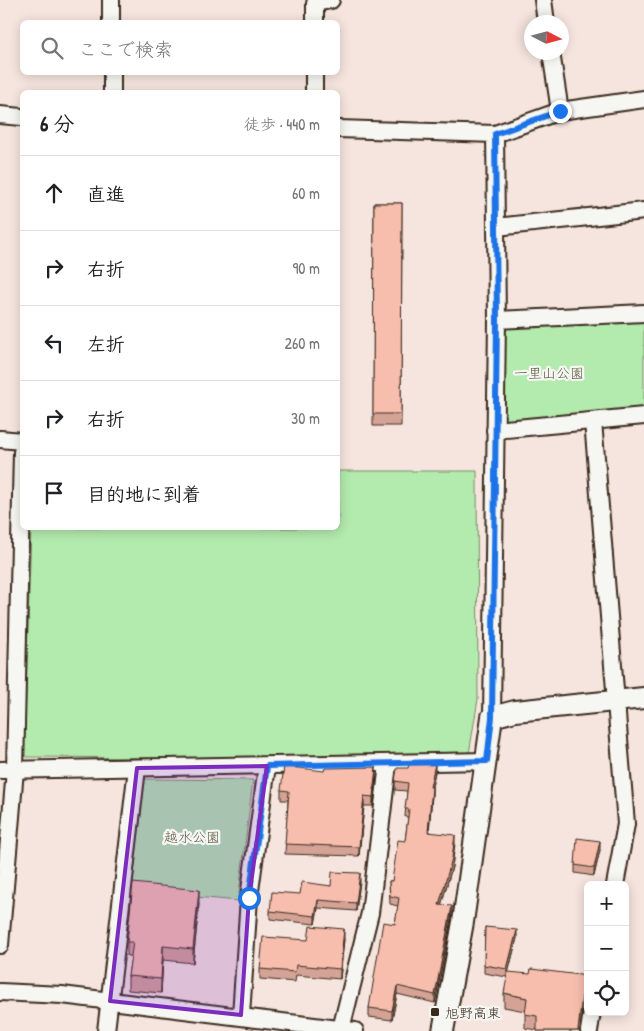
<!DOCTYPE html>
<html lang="ja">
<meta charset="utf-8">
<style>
:root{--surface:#fff;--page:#f6f6f6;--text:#202124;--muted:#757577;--line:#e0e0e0}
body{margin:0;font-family:"Patrick Hand","Klee One",sans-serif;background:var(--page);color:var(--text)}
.controls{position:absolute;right:15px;bottom:15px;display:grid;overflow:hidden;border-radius:8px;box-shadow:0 2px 12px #0003}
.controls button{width:45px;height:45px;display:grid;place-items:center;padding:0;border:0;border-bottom:1px solid var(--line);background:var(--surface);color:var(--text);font:25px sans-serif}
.compass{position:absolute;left:524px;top:15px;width:45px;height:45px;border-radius:50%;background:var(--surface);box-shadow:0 2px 12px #0003;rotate:96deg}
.stop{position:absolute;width:15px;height:15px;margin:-11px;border:4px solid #1a73e8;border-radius:50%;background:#fff}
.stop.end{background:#1a73e8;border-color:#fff;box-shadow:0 1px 5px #0008}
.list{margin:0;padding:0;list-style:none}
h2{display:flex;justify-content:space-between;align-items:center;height:65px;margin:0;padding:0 20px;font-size:21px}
h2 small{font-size:16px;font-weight:400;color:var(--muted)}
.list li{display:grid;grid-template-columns:32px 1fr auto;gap:15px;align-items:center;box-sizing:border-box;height:75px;padding:0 20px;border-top:1px solid var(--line)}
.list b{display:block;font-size:19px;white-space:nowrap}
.list em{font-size:16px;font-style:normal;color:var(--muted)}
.icon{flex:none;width:28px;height:28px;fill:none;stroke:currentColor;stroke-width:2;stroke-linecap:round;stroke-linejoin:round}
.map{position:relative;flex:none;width:644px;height:1031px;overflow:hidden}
.search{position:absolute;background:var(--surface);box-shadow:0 2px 12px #0003;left:20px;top:20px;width:320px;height:55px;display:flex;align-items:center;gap:12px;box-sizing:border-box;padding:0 18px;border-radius:8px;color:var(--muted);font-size:19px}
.panel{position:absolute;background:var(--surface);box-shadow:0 2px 12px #0003;left:20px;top:90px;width:320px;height:440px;border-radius:8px}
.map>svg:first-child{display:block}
.green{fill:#b3eaad;stroke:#778a66}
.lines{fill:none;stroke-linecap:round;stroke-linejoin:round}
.minor-casing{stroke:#3b2a1e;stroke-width:20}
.tertiary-casing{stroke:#3b2a1e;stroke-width:24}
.minor{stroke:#f6f6f2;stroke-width:16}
.tertiary{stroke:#f6f6f2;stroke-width:20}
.wall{fill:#d4a396;stroke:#3b2a1e}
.shaded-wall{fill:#ad857a;stroke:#3b2a1e}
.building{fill:#f7beae;stroke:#3b2a1e}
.route{stroke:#1a73e8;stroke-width:6}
.marked{fill:#7b2cbf;fill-opacity:0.2;stroke:#7b2cbf;stroke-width:4;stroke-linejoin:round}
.poi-dot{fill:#3b2a1e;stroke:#f6f6f2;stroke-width:2}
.labels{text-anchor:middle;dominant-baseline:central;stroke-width:4.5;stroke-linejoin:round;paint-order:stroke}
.park-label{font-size:14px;fill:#595a42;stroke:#f6f6f2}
.poi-label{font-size:14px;fill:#3b2a1e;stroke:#f6f6f2;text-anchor:start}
</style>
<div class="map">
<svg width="644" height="1031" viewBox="0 0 644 1031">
<rect width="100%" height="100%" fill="#f6e5de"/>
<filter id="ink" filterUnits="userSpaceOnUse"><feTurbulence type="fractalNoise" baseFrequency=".02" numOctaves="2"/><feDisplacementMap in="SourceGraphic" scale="10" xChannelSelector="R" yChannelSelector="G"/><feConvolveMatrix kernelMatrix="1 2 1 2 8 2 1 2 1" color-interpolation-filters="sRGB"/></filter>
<g filter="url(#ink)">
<g class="green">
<polygon points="644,321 644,408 502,424 502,328"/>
<polygon points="338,471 477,471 478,699 468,760 24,757 31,528 338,528"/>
<polygon points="145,779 253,780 238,901 132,891"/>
</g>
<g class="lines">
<g class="minor-casing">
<g id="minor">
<polyline points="111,0 111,22"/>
<polyline points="543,0 546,22"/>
<polyline points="315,22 315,3 331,0"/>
<polyline points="551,52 560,111"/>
<polyline points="112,72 112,92"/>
<polyline points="314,92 314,72"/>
<polyline points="0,115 22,117"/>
<polyline points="338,129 495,134 560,111 644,99"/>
<polyline points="496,227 644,211"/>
<polyline points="497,320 644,313"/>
<polyline points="593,421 626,824 615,885"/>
<polyline points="495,430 644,416"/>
<polyline points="0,439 22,441"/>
<polyline points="492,717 497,320 495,134"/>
<polyline points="0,770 487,761"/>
<polyline points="0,945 15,770 22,452"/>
<polyline points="0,992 62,995 355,1031"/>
<polyline points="241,1015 249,898 267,766"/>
<polyline points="341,1029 370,913 388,764"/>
<polyline points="106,1031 137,768"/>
<polyline points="589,1031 592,1012"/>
</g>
</g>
<g class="tertiary-casing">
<polyline id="tertiary" points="443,1031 463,922 492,717 515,711 644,698"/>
</g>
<use href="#minor" class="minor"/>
<use href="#tertiary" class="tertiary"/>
</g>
<g class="wall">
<polygon points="374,203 402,203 401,426 373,426"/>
<polygon points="324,771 376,777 373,806 364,806 359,856 285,854 288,800 281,800 281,790"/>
<polygon points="435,772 432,787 432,795 429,833 455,843 452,867 441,905 452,914 435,1003 397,994 392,1020 369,1017 369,1008 395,924 398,906 390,904 389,881 392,881 405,841 408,817 405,817 407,791 395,790 395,781"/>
<polygon points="600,850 594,876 575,873 575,865"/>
<polygon points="360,881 356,911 318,908 315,924 270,919 270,911 300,894 331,886"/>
<polygon points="199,904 193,963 163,960 161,993 128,990 128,976 131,956 127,956 127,942"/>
<polygon points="485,927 517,938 507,977 484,973"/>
<polygon points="344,939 340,979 296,975 295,982 260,979 260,969 308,940"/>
<polygon points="504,993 582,1010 580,1031 537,1031 537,1030 525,1028 525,1011 504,1007"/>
</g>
<g class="shaded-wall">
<polygon points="435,764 435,772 430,795 430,787"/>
<polygon points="376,767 376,777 373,806 373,797"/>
<polygon points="432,787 432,795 428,841 428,832"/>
<polygon points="364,796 364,806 359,856 359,847"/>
<polygon points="455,835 455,843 452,867 439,913 439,905"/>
<polygon points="600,841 600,850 594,876 594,868"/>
<polygon points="360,873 360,881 356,911 356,903"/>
<polygon points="199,890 199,904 193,963 193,949"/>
<polygon points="318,900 318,908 315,924 315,916"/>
<polygon points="452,906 452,914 435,1003 435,995"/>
<polygon points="344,929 344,939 340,979 340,969"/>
<polygon points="517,930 517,938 507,977 507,969"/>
<polygon points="163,946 163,960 161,993 161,979"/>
<polygon points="397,986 397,994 392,1020 392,1011"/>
<polygon points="588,989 588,1003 582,1010 580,1031 578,1031 582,996"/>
</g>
<g class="building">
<polygon points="374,203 402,203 401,414 373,414"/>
<polygon points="409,764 435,764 430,787 432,787 428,832 455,835 452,858 439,905 452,906 435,995 397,986 392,1011 369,1008 383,922 395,924 399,898 390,896 389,881 392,881 398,840 405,841 409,809 405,809 408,783 395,781 397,768 408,768"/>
<polygon points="284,766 324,771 325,768 376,767 373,797 364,796 359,847 285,844 289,791 281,790"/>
<polygon points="577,838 600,841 594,868 575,865"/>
<polygon points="332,872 360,873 356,903 318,900 315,916 270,911 272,892 300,894 302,882 331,886"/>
<polygon points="133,883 199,890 193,949 163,946 161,979 128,976 133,942 127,942"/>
<polygon points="310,926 344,929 340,969 296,965 295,972 260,969 263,937 308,940"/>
<polygon points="485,927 517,930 507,969 484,965"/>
<polygon points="531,969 588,976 588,989 582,996 578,1031 537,1031 537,1016 525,1014 527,998 504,993 508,972 530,974"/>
</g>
</g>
<g class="lines" filter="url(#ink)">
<polyline class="route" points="249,898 267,766 487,761 492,717 497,320 495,134 560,111"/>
</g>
<path class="marked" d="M267 766 249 898 241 1015 110 1001 137 768Z"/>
<rect class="poi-dot" x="430" y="1007" width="10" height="10" rx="2.5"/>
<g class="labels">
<g class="park-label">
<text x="549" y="372">一里山公園</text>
<text x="192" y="836">越水公園</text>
</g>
<g class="poi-label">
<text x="445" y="1012">旭野高東</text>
</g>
</g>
</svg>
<div class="controls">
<button>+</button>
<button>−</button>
<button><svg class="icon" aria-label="locate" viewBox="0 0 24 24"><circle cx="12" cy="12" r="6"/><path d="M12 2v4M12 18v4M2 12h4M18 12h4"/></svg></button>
</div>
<svg class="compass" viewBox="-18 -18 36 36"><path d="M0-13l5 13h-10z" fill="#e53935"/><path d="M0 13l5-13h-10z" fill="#757577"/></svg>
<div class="stop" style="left:249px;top:898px"></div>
<div class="stop end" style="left:560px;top:111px"></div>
<div class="search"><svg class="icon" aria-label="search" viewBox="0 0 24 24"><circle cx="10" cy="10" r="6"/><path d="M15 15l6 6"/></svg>ここで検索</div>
<section class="panel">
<h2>6 分<small>徒歩 · 440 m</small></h2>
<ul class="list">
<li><svg class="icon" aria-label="ahead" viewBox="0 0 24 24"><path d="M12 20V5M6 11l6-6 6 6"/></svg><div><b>直進</b></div><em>60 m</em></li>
<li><svg class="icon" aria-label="right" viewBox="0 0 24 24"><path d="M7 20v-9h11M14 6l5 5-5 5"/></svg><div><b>右折</b></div><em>90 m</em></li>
<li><svg class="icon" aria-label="left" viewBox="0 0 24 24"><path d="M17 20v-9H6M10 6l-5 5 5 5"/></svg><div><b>左折</b></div><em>260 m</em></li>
<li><svg class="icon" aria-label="right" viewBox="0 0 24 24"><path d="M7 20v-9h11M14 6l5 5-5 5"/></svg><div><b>右折</b></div><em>30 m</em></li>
<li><svg class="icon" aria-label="arrive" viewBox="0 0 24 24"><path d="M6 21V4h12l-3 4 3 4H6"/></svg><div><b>目的地に到着</b></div></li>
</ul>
</section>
</div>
